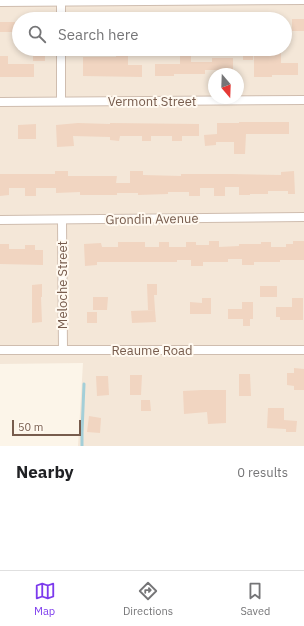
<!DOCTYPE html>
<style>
:root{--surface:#fff;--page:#f6f6f6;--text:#202124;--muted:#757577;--line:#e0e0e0;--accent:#7c3aed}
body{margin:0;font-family:"IBM Plex Sans",sans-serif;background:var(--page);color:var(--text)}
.compass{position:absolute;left:208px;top:68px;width:36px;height:36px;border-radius:50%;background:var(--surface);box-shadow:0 2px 6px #0003;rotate:161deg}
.scale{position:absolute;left:12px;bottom:10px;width:69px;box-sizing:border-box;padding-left:4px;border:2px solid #775c4d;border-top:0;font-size:11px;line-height:14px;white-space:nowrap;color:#775c4d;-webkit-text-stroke:3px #fff9f0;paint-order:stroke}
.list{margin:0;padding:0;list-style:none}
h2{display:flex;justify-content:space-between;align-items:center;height:52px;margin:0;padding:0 16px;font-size:17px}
h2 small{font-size:13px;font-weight:400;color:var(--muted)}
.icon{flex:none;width:22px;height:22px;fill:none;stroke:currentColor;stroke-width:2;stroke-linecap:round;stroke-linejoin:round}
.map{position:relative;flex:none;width:304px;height:446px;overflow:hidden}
.search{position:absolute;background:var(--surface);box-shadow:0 2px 6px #0003;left:12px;right:12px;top:12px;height:44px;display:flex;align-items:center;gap:10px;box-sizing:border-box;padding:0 14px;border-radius:22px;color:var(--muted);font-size:15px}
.sheet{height:124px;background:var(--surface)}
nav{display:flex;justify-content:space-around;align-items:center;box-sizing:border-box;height:56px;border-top:1px solid var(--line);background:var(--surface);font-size:11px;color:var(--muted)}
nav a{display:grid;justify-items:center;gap:2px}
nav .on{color:var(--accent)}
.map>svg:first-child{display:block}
.residential{fill:#f4e7d8;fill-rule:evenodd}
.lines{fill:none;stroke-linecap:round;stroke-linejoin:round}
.stream{stroke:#a4cfd8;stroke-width:3}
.building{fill:#f1d5c1}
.minor-casing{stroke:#cfbdaf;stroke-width:10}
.minor{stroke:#fff;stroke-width:8}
.labels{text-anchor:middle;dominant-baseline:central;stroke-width:4;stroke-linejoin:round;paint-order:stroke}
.street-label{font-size:13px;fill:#775c4d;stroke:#fff9f0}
</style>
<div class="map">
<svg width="304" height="446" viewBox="0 0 304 446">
<rect width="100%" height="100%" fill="#fcf5e9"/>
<path class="residential" d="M0 0H304V446H78L83 363 0 364ZM19 19H285V49H19ZM214 74H238V98H214Z"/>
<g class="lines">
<polyline class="stream" points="82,446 82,432 84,384"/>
</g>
<g class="building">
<rect x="292" y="19" width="12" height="12"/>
<polygon points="0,22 15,22 14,32 0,32"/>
<rect x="33" y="49" width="12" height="12"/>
<polygon points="180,49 191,49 191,62 212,62 212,58 233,58 233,70 205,70 205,74 174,74 174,76 155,76 155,64 180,64"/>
<rect x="243" y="49" width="10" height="11"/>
<polygon points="271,49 281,49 281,63 298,63 298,75 272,75 272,77 254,77 254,56 271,56"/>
<polygon points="116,53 128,53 128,65 142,65 142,77 83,76 83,57 116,57"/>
<polygon points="0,56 8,56 8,64 34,64 34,77 0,77"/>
<polygon points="239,122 289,122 289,134 246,134 245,154 234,154 234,142 216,142 216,145 205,146 204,135 217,134 217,123 239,123"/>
<polygon points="78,123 110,124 110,123 199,124 199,136 182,136 182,141 172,141 172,136 151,136 151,141 142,141 142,136 120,136 119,141 110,140 110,137 73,136 74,146 57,147 56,125"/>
<polygon points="36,124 36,139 18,139 18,125"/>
<polygon points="55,171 68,171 68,176 117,176 116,183 130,183 130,171 143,171 143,175 181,176 181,174 231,174 281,175 281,172 294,171 295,194 288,194 288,191 268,191 268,194 250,194 250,195 239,195 239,187 225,187 225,196 214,196 214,188 200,188 200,196 189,196 189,192 168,192 168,194 138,195 138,193 117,193 117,195 80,195 80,192 56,193 56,188 36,188 36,196 25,196 25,188 9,188 9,195 0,196 0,174 55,174"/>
<polygon points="209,241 219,241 219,247 239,246 239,244 261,244 261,242 271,242 271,247 286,247 286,244 293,244 293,241 304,241 304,260 280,260 280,262 254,262 254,265 242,265 242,259 228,259 228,262 203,262 203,266 191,266 191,260 177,260 177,262 97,262 97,265 85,266 84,244 101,243 102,247 118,247 118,242 145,242 145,247 159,247 159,242 169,242 169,247 186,247 186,242 196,242 196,245 209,245"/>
<polygon points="0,244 9,244 9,249 25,249 25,245 35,245 35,250 43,250 43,265 0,264"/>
<polygon points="42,284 42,297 41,297 42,322 32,323 32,285"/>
<polygon points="147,284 157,284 157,295 154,295 155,310 148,310"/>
<rect x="260" y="286" width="17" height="11"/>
<polygon points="93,297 108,297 107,310 93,310"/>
<polygon points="202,298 211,298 211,314 190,314 190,302 202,303"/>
<polygon points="292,298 303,298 303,320 280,320 280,317 276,317 276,307 292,307"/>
<polygon points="242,302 253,302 253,319 250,319 250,326 243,326 243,319 228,319 228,309 242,309"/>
<polygon points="155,310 156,322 132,323 131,311"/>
<rect x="87" y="312" width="10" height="11"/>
<polygon points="294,368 304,369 304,390 294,390 294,386 287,385 287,373 294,373"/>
<polygon points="239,374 250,374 251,396 239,396"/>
<polygon points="130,375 142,375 141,395 130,395"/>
<polygon points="96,376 108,376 109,395 97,396"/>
<polygon points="202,390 226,390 226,423 208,424 207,412 184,414 183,391"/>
<polygon points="141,400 150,400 151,411 141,411"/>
<polygon points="268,408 284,408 284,420 297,421 296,432 286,432 286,429 267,428"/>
<polygon points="89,416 101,418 100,433 87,432"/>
</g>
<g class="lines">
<g class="minor-casing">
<g id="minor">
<polyline points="61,1 61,19"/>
<polyline points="0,2 304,0"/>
<polyline points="61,49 61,101"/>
<polyline points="0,102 304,100"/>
<polyline points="0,220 304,217"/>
<polyline points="62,220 63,350"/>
<polyline points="0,350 304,350"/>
</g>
</g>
<use href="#minor" class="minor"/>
</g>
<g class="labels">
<g class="street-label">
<text x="152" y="101">Vermont Street</text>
<text transform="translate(152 219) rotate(-1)">Grondin Avenue</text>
<text transform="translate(62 285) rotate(-90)">Meloche Street</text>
<text x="152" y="350">Reaume Road</text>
</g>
</g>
</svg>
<svg class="compass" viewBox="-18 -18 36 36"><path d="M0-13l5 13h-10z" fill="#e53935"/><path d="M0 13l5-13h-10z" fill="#757577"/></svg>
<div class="scale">50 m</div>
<div class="search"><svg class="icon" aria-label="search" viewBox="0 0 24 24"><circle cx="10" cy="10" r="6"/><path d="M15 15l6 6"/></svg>Search here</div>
</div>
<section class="sheet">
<h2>Nearby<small>0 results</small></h2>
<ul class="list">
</ul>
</section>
<nav>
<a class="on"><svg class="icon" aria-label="map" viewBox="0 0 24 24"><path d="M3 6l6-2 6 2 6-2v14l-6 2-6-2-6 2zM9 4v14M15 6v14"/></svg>Map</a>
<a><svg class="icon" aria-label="directions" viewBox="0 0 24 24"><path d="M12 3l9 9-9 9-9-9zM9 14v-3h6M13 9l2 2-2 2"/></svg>Directions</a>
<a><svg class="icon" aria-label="saved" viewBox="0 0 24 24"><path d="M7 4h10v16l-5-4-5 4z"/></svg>Saved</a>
</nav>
